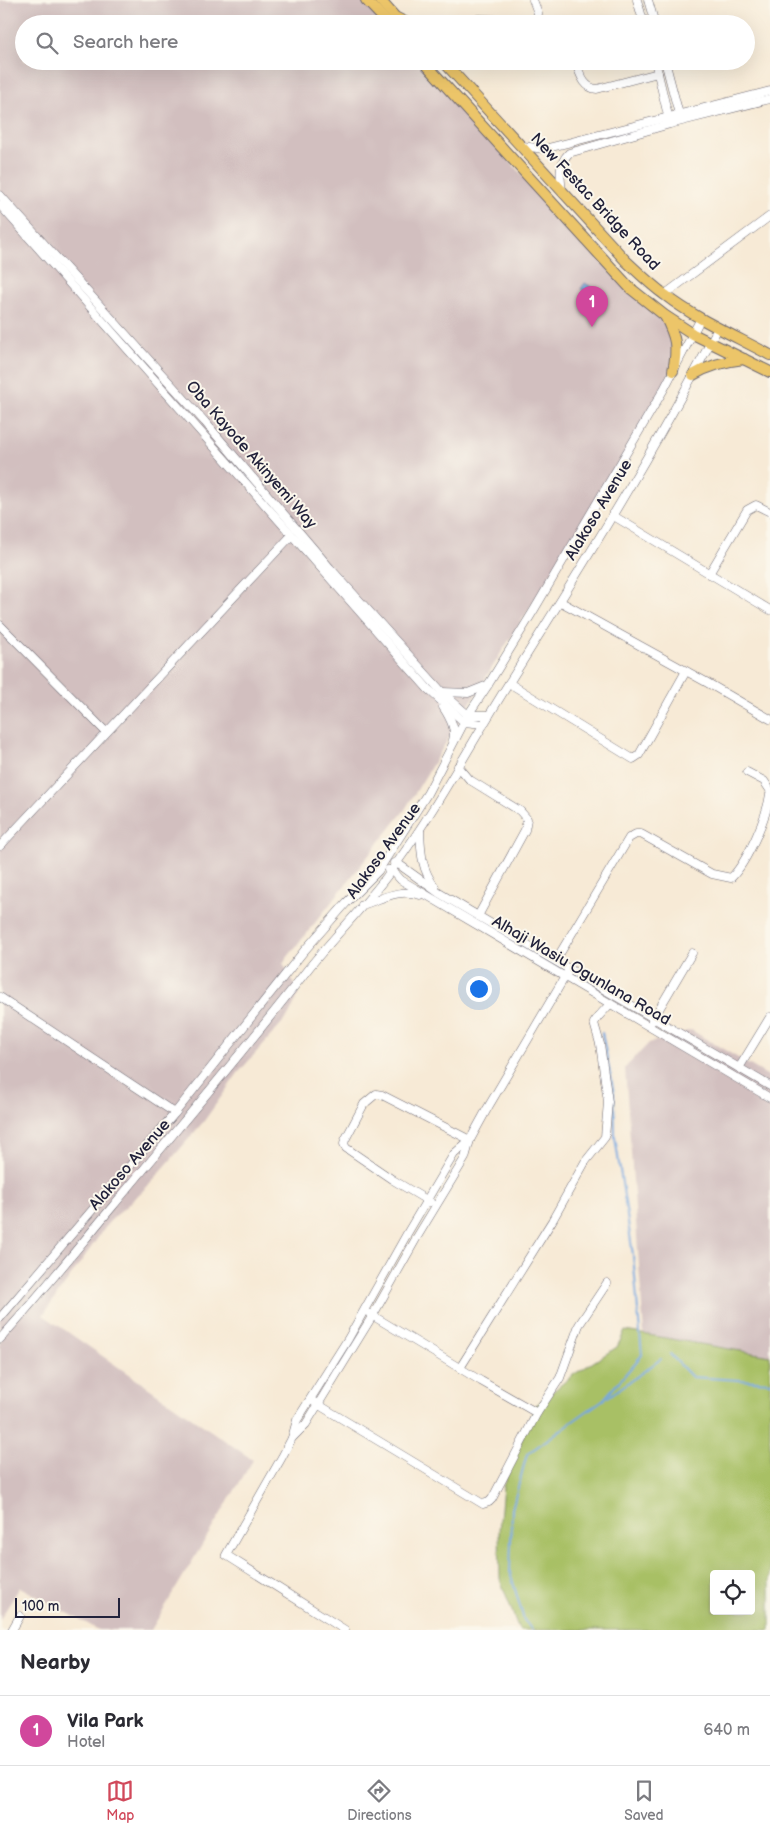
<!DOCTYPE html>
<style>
:root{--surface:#fff;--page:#f7f7f7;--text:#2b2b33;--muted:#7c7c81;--line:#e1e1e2;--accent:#d1495b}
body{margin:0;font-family:"Balsamiq Sans",sans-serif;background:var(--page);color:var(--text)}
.controls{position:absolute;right:15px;bottom:15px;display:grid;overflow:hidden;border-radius:5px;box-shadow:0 5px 20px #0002}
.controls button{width:45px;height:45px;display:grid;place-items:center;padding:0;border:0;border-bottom:1px solid var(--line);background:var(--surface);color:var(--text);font:25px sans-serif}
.scale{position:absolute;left:15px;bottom:12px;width:105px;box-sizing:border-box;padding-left:5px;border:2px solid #22223b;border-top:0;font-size:14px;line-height:18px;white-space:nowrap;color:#22223b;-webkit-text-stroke:4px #fbf7ec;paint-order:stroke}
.you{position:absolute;left:478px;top:988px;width:18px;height:18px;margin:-12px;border:4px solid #fff;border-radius:50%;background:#1a73e8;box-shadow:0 0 0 8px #1a73e833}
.badge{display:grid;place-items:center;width:32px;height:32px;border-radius:50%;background:var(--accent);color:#fff;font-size:16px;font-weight:700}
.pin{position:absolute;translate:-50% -41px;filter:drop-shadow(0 1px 2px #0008)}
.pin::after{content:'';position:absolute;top:26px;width:18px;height:15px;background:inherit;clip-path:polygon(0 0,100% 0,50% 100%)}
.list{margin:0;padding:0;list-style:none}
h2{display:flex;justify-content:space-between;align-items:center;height:65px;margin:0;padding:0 20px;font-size:21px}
h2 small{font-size:16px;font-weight:400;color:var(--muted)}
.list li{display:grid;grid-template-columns:32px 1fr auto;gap:15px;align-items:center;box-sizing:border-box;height:70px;padding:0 20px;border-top:1px solid var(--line)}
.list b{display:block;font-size:19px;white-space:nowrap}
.list p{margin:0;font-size:16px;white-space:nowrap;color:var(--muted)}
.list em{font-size:16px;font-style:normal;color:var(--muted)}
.icon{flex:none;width:28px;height:28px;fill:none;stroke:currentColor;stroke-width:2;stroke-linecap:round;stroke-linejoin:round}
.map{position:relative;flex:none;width:770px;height:1630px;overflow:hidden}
.search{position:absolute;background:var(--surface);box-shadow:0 5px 20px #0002;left:15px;right:15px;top:15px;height:55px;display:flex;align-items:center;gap:12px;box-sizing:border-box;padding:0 18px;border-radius:28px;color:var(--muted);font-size:19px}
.sheet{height:135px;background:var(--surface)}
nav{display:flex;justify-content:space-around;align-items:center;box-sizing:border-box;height:70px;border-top:1px solid var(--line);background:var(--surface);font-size:14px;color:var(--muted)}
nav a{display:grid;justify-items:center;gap:2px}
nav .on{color:var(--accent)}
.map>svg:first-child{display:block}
.industrial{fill:#d2bfbf}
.green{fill:#a8c065;stroke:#657150;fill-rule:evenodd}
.water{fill:#75a7e0;stroke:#4c648e}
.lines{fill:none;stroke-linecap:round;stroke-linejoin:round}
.stream{stroke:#75a7e0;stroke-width:2}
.minor-casing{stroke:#6d6871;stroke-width:9}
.major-casing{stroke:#6d6871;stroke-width:12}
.minor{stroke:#fff;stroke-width:8}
.major{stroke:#ecc569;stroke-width:10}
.labels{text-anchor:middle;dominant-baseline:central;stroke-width:4;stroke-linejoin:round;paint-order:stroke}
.street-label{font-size:16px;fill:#22223b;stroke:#fbf7ec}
</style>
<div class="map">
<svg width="770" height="1630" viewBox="0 0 770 1630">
<rect width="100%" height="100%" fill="#fbf7ec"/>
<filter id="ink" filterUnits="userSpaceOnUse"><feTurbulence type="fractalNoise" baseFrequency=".02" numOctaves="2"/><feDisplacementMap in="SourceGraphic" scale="10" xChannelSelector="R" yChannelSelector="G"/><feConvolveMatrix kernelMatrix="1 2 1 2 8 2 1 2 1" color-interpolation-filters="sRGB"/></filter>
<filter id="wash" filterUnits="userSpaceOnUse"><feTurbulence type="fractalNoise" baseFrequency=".0096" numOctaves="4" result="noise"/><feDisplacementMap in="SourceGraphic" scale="20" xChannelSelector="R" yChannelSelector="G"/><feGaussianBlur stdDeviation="1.12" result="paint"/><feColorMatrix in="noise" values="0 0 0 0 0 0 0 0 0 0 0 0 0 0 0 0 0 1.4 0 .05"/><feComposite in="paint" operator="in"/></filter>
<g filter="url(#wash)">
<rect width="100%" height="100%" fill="#f7ead6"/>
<g class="industrial">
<polygon points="0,0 366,0 387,24 24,24 24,61 420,61 570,228 673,324 681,361 584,524 504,648 404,811 283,963 299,993 289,1015 238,1073 204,1121 150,1184 109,1222 43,1315 253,1460 151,1630 99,1630 20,1587 0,1619"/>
<polygon points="691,1030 770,1077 770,1571 751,1574 669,1367 644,1334 625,1068 649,1043"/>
</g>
<path class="green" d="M625 1331 770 1356V1630H519L500 1579 499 1531 503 1486 535 1406 573 1375 617 1347ZM714 1574H751V1611H714Z"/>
<polygon class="water" points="585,283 597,291 591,299 587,297 589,294 581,289"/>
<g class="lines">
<g class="stream">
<polyline points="602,1033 614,1093 615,1137 633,1255 642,1355 604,1399"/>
<polyline points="670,1354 692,1377 770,1382"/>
<polyline points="608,1397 661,1359"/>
<polyline points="532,1630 524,1620 510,1572 512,1509 527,1454 604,1399"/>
</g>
</g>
</g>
<g filter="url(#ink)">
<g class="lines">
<g class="minor-casing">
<g id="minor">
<polyline points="533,0 538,13 537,24"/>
<polyline points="637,0 644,24"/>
<polyline points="648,0 655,24"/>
<polyline points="478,19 516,20 535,24"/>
<path d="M575 61C580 73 583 88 597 89L658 73"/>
<polyline points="655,61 669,120"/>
<polyline points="665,61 680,118"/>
<polyline points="523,146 544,149 770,91"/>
<path d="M562 191C560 177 558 164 569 153L670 124 770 99"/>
<polyline points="0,195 205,422 330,568 442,692 468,715 489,715"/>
<polyline points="0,205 428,689 464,722 484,724"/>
<polyline points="664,295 770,216"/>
<polyline points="612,515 770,610"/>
<polyline points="709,574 747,510 756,505 770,512"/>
<polyline points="561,602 706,682 770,719"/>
<polyline points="0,625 106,732"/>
<polyline points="509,683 633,759 639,755 686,671"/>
<polyline points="442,692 468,693 488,685"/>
<path d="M443 707C449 716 457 729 453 740"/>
<polyline points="458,766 470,780 520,811 527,819 525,830 478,916"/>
<polyline points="747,772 764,781 770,790"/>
<path d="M420 830C421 852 421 869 435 887"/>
<polyline points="0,846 291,536"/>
<polyline points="394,863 397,863 439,893 478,916 770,1086"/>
<polyline points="388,870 392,870 401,880 770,1098"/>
<path d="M362 905C382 899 399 888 420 895"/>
<path d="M556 960 629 838 636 834H641L712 874 731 878C747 862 767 817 770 794"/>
<polyline points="0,997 175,1113"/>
<polyline points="652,1021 692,953"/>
<polyline points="739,1068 770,1017"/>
<polyline points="430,1202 393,1180 346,1148 344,1144 345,1140 364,1104 376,1094 382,1095 470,1140"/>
<polyline points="370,1314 481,1381 537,1413 560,1378 579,1325 607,1283"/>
<polyline points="0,1318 175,1113 304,951 347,902 378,871 427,794 468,715 488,685 534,610 664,389 701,318"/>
<path d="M0 1339C39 1296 76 1250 113 1206 179 1127 245 1050 308 969 337 933 370 901 396 864 438 806 471 743 509 683 582 567 655 450 718 328"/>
<polyline points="460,1368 552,1221 585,1162 605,1137 608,1102 600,1044 594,1023 598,1017 610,1004"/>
<polyline points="314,1402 483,1504 489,1502 492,1499 537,1413"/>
<polyline points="292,1438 306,1424 373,1315 417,1237 465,1158 470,1140 487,1109 570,968"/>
<polyline points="12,1630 20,1616"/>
<polyline points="345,1630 226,1555 282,1457 292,1438 297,1420 348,1339 408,1232 454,1154 470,1140"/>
</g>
</g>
<g class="major-casing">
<g id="major">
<polyline points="366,0 389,24"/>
<polyline points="380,0 395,17 407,23"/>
<polyline points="423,61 630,288 664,315 693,334 770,372"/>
<path d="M443 61 626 261C639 273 651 285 665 295 696 319 735 336 770 355"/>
<path d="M665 316C676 338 678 346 673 371"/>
<path d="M693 375C710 365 725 361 744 359"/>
</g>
</g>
<use href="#minor" class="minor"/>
<use href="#major" class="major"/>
</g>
</g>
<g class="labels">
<g class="street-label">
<text transform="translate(595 202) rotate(47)">New Festac Bridge Road</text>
<text transform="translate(251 455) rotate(49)">Oba Kayode Akinyemi Way</text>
<text transform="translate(599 510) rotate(-59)">Alakoso Avenue</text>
<text transform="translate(384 851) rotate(-54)">Alakoso Avenue</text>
<text transform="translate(581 971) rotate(30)">Alhaji Wasiu Ogunlana Road</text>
<text transform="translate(130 1165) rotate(-49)">Alakoso Avenue</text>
</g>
</g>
</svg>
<div class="controls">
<button><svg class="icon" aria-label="locate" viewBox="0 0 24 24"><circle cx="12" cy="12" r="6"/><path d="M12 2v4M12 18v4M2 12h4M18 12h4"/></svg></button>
</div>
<div class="scale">100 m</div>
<div class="you"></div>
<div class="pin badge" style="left:592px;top:327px;background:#d1479c">1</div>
<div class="search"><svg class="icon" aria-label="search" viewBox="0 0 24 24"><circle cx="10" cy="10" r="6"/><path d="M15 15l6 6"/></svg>Search here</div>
</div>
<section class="sheet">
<h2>Nearby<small></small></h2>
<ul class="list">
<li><span class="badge" style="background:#d1479c">1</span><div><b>Vila Park</b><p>Hotel</p></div><em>640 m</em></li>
</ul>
</section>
<nav>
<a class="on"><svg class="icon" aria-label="map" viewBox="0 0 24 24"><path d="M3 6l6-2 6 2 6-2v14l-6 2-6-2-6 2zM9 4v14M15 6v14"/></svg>Map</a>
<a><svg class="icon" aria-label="directions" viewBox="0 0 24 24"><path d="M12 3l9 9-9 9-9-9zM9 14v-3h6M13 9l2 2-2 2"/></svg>Directions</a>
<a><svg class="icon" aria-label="saved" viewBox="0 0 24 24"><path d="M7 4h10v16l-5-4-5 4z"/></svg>Saved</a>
</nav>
